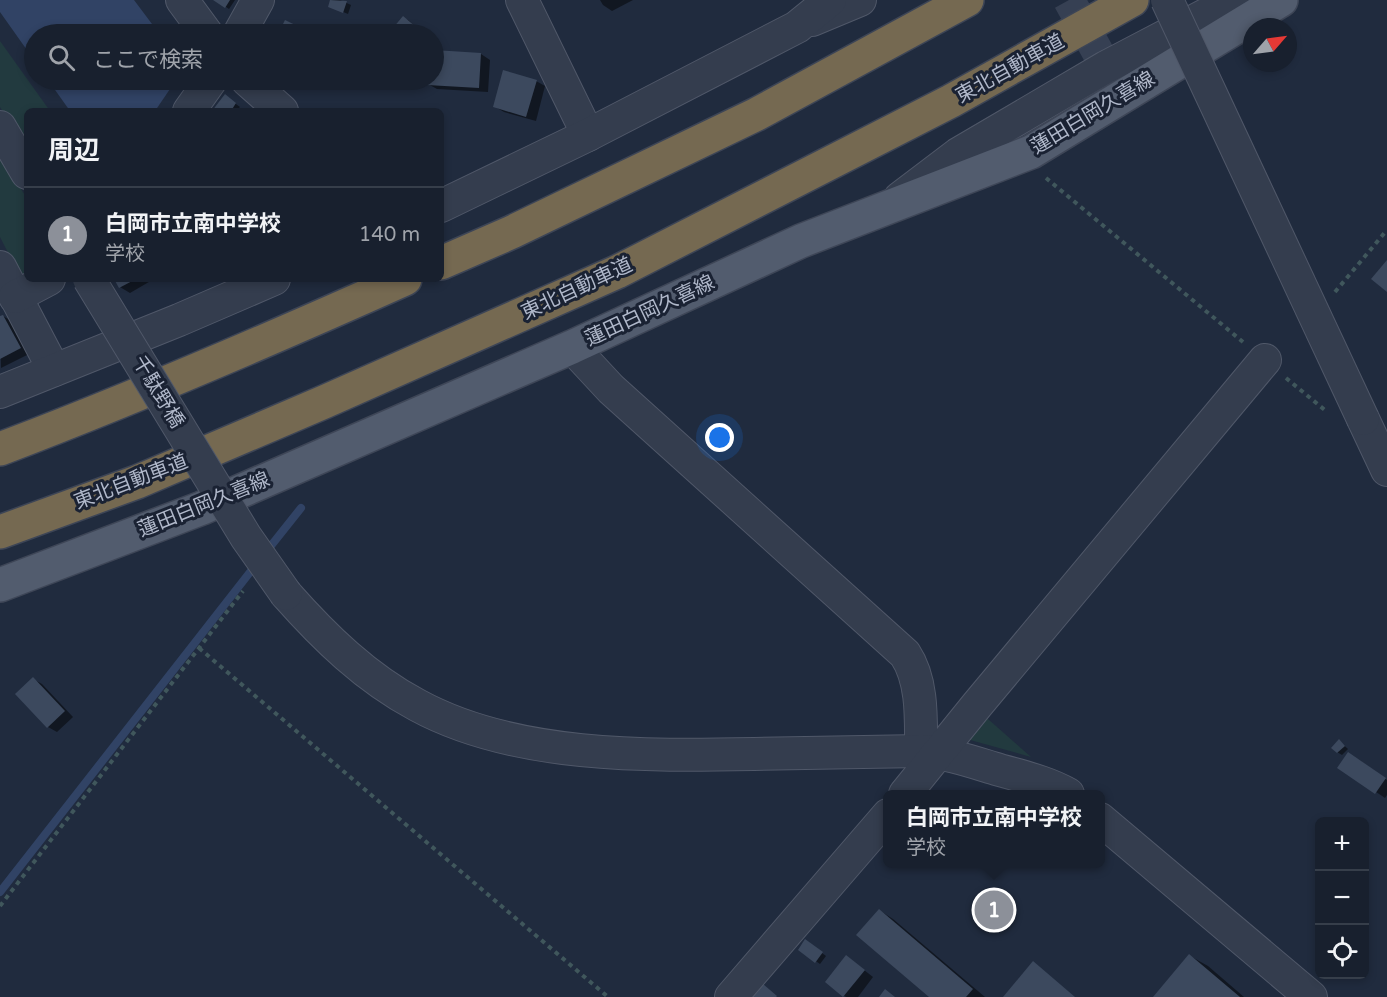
<!DOCTYPE html>
<html lang="ja">
<meta charset="utf-8">
<style>
:root{--surface:#18202e;--page:#212836;--text:#f1f3f6;--muted:#9fa3aa;--line:#363e4a;--accent:#8c9099}
body{margin:0;font-family:"Varela Round","Noto Sans JP",sans-serif;background:var(--page);color:var(--text)}
.controls{position:absolute;right:18px;bottom:18px;display:grid;overflow:hidden;border-radius:9px;box-shadow:0 3px 9px #0003}
.controls button{width:54px;height:54px;display:grid;place-items:center;padding:0;border:0;border-bottom:2px solid var(--line);background:var(--surface);color:var(--text);font:30px sans-serif}
.compass{position:absolute;left:1243px;top:18px;width:54px;height:54px;border-radius:50%;background:var(--surface);box-shadow:0 3px 9px #0003;rotate:62deg}
.you{position:absolute;left:720px;top:438px;width:21px;height:21px;margin:-15px;border:4px solid #fff;border-radius:50%;background:#1a73e8;box-shadow:0 0 0 9px #1a73e833}
.badge{display:grid;place-items:center;width:39px;height:39px;border-radius:50%;background:var(--accent);color:#fff;font-size:20px;font-weight:700}
.pin{position:absolute;translate:-50% -50%;border:3px solid #fff;box-shadow:0 2px 6px #0006}
.popup{position:absolute;left:883px;top:790px;width:222px;height:78px;box-sizing:border-box;display:grid;place-content:center;border-radius:9px;background:var(--surface);filter:drop-shadow(0 2px 4px #0005);font-size:20px;white-space:nowrap;color:var(--muted)}
.popup b{font-size:22px;color:var(--text)}
.popup::after{content:'';position:absolute;left:50%;top:100%;margin-left:-12px;border:12px solid transparent;border-top-color:var(--surface)}
.list{margin:0;padding:0;list-style:none}
h2{display:flex;justify-content:space-between;align-items:center;height:78px;margin:0;padding:0 24px;font-size:26px}
h2 small{font-size:20px;font-weight:400;color:var(--muted)}
.list li{display:grid;grid-template-columns:39px 1fr auto;gap:18px;align-items:center;box-sizing:border-box;height:96px;padding:0 24px;border-top:2px solid var(--line)}
.list b{display:block;font-size:22px;white-space:nowrap}
.list p{margin:0;font-size:20px;white-space:nowrap;color:var(--muted)}
.list em{font-size:20px;font-style:normal;color:var(--muted)}
.icon{flex:none;width:33px;height:33px;fill:none;stroke:currentColor;stroke-width:2;stroke-linecap:round;stroke-linejoin:round}
.map{position:relative;flex:none;width:1387px;height:997px;overflow:hidden}
.search{position:absolute;background:var(--surface);box-shadow:0 3px 9px #0003;left:24px;top:24px;width:420px;height:66px;display:flex;align-items:center;gap:15px;box-sizing:border-box;padding:0 21px;border-radius:33px;color:var(--muted);font-size:22px}
.panel{position:absolute;background:var(--surface);box-shadow:0 3px 9px #0003;left:24px;top:108px;width:420px;height:174px;border-radius:9px}
.map>svg:first-child{display:block}
.green{fill:#223a3f}
.water{fill:#314365}
.shadow{fill:#0007}
.lines{fill:none;stroke-linecap:round;stroke-linejoin:round}
.stream{stroke:#314365;stroke-width:8}
.building{fill:#3c495e}
.minor-tunnel{stroke:#364053;stroke-width:32;stroke-dasharray:32 16;stroke-linecap:butt}
.minor-casing{stroke:#505869;stroke-width:34}
.major-casing{stroke:#3e4657;stroke-width:36}
.highway-casing{stroke:#3d4556;stroke-width:36}
.path{stroke:#40575c;stroke-width:4;stroke-dasharray:4.5 4.5;stroke-linecap:butt}
.minor{stroke:#343d4e;stroke-width:32}
.major{stroke:#525c6e;stroke-width:33}
.highway{stroke:#756951;stroke-width:33}
.minor-bridge-casing{stroke:#505869;stroke-width:34;stroke-linecap:butt}
.minor-bridge{stroke:#343d4e;stroke-width:32}
.labels{text-anchor:middle;dominant-baseline:central;stroke-width:6;stroke-linejoin:round;paint-order:stroke}
.street-label{font-size:20px;fill:#b0b8ca;stroke:#1a2233}
</style>
<div class="map">
<svg width="1387" height="997" viewBox="0 0 1387 997">
<rect width="100%" height="100%" fill="#202b3e"/>
<g class="green">
<polygon points="0,41 50,111 27,111 27,151 0,107"/>
<polygon points="0,153 27,199 27,275 19,274 0,237"/>
<polygon points="981,715 988,719 1031,757 963,738"/>
</g>
<g class="water">
<polygon points="0,0 134,0 155,28 147,34 34,34 34,60 0,12"/>
<polygon points="48,80 163,80 170,89 155,111 70,111"/>
</g>
<g class="shadow">
<polygon points="216,0 235,0 229,9"/>
<polygon points="332,0 340,0 351,5 348,14 329,6"/>
<polygon points="600,0 633,0 612,11 603,5"/>
<polygon points="403,18 408,20 424,34 390,34"/>
<polygon points="434,52 481,54 490,60 488,92 437,89 428,84 428,80 434,80"/>
<polygon points="536,81 545,86 536,121 504,112 494,106"/>
<polygon points="229,99 240,107 236,111 214,111"/>
<polygon points="116,279 154,279 130,293 120,287"/>
<polygon points="3,316 13,322 29,354 1,368 0,318"/>
<polygon points="33,679 42,684 73,717 57,732 48,727"/>
<polygon points="1339,741 1348,749 1342,755 1337,752"/>
<polygon points="1358,759 1387,780 1387,795 1385,798 1339,767"/>
<polygon points="879,910 893,919 985,997 932,997"/>
<polygon points="810,944 826,956 820,964 800,950"/>
<polygon points="1190,956 1208,966 1244,997 1155,997"/>
<polygon points="855,963 873,977 858,997 846,997 827,982"/>
</g>
<g class="lines">
<g class="stream">
<polyline points="266,552 301,508"/>
<polyline points="0,892 258,562"/>
</g>
</g>
<g class="building">
<polygon points="213,0 230,0 225,8"/>
<polygon points="330,0 347,1 343,13 328,7"/>
<polygon points="403,16 422,32 420,34 388,34"/>
<polygon points="285,20 314,34 278,34"/>
<polygon points="434,50 481,53 479,88 427,85 427,80 434,80"/>
<polygon points="503,70 537,80 526,117 493,107"/>
<polygon points="225,94 236,103 231,111 212,111"/>
<polygon points="1387,260 1387,292 1371,279"/>
<polygon points="114,279 136,279 119,288"/>
<polygon points="3,315 21,348 0,359 0,316"/>
<polygon points="33,677 65,711 47,728 15,694"/>
<polygon points="1339,739 1345,746 1337,753 1331,748"/>
<polygon points="1348,752 1386,778 1375,794 1337,768"/>
<polygon points="879,909 973,989 966,997 929,997 856,935"/>
<polygon points="805,939 823,952 815,963 798,950"/>
<polygon points="1189,954 1240,997 1153,997"/>
<polygon points="846,955 865,970 843,997 825,982"/>
<polygon points="1033,961 1075,997 1003,997"/>
<polygon points="763,984 777,996 776,997 752,997"/>
<polygon points="885,989 895,997 879,997"/>
</g>
<g class="lines">
<polyline class="minor-tunnel" points="1069,0 1106,67"/>
<g class="minor-casing">
<g id="minor">
<polyline points="182,0 207,34"/>
<polyline points="522,0 588,135"/>
<polyline points="812,20 860,0"/>
<polyline points="239,34 258,0"/>
<polyline points="247,80 282,111"/>
<polyline points="189,111 211,80"/>
<polyline points="0,127 27,173"/>
<polyline points="900,198 958,154 1106,67 1234,0"/>
<polyline points="441,206 588,135 797,27 830,0"/>
<polyline points="0,267 54,370"/>
<polyline points="15,297 49,279"/>
<path d="M572 347 611 389 905 654C923 681 921 719 921 751"/>
<polyline points="0,392 179,320 274,279"/>
<polyline points="1363,419 1387,470"/>
<path d="M286 594C324 637 366 678 417 705 514 758 646 756 754 754 810 753 866 752 921 751 946 753 970 761 993 768 1019 776 1045 781 1068 794"/>
<polyline points="905,794 977,705 1265,360"/>
<polyline points="1100,819 1311,997"/>
<polyline points="731,997 888,815"/>
</g>
</g>
<g class="major-casing">
<polyline id="major" points="0,585 202,508 572,347 801,241 1031,152 1281,0"/>
</g>
<g class="highway-casing">
<g id="highway">
<polyline points="441,263 512,232 757,114 967,0"/>
<path d="M0 449C137 397 271 339 405 279"/>
<polyline points="0,532 137,482 324,402 617,272 951,101 1132,0"/>
</g>
</g>
<g class="path">
<polyline points="1046,178 1243,342"/>
<polyline points="1335,292 1387,230"/>
<polyline points="1286,378 1326,411"/>
<polyline points="199,648 608,997"/>
<polyline points="0,906 243,591"/>
</g>
<use href="#minor" class="minor"/>
<use href="#major" class="major"/>
<use href="#highway" class="highway"/>
<g class="minor-bridge-casing">
<g id="minor-bridge">
<polyline points="1167,0 1363,419"/>
<polyline points="89,279 246,537 286,594"/>
</g>
</g>
<use href="#minor-bridge" class="minor-bridge"/>
</g>
<g class="labels">
<g class="street-label">
<text transform="translate(1010 69) rotate(-29)">東北自動車道</text>
<text transform="translate(1093 113) rotate(-31)">蓮田白岡久喜線</text>
<text transform="translate(577 289) rotate(-25)">東北自動車道</text>
<text transform="translate(650 311) rotate(-25)">蓮田白岡久喜線</text>
<text transform="translate(158 392) rotate(59)">千駄野橋</text>
<text transform="translate(131 482) rotate(-21)">東北自動車道</text>
<text transform="translate(204 505) rotate(-22)">蓮田白岡久喜線</text>
</g>
</g>
</svg>
<div class="controls">
<button>+</button>
<button>−</button>
<button><svg class="icon" aria-label="locate" viewBox="0 0 24 24"><circle cx="12" cy="12" r="6"/><path d="M12 2v4M12 18v4M2 12h4M18 12h4"/></svg></button>
</div>
<svg class="compass" viewBox="-18 -18 36 36"><path d="M0-13l5 13h-10z" fill="#e53935"/><path d="M0 13l5-13h-10z" fill="#9fa3aa"/></svg>
<div class="you"></div>
<div class="pin badge" style="left:994px;top:910px">1</div>
<div class="popup"><b>白岡市立南中学校</b>学校</div>
<div class="search"><svg class="icon" aria-label="search" viewBox="0 0 24 24"><circle cx="10" cy="10" r="6"/><path d="M15 15l6 6"/></svg>ここで検索</div>
<section class="panel">
<h2>周辺<small></small></h2>
<ul class="list">
<li><span class="badge">1</span><div><b>白岡市立南中学校</b><p>学校</p></div><em>140 m</em></li>
</ul>
</section>
</div>
